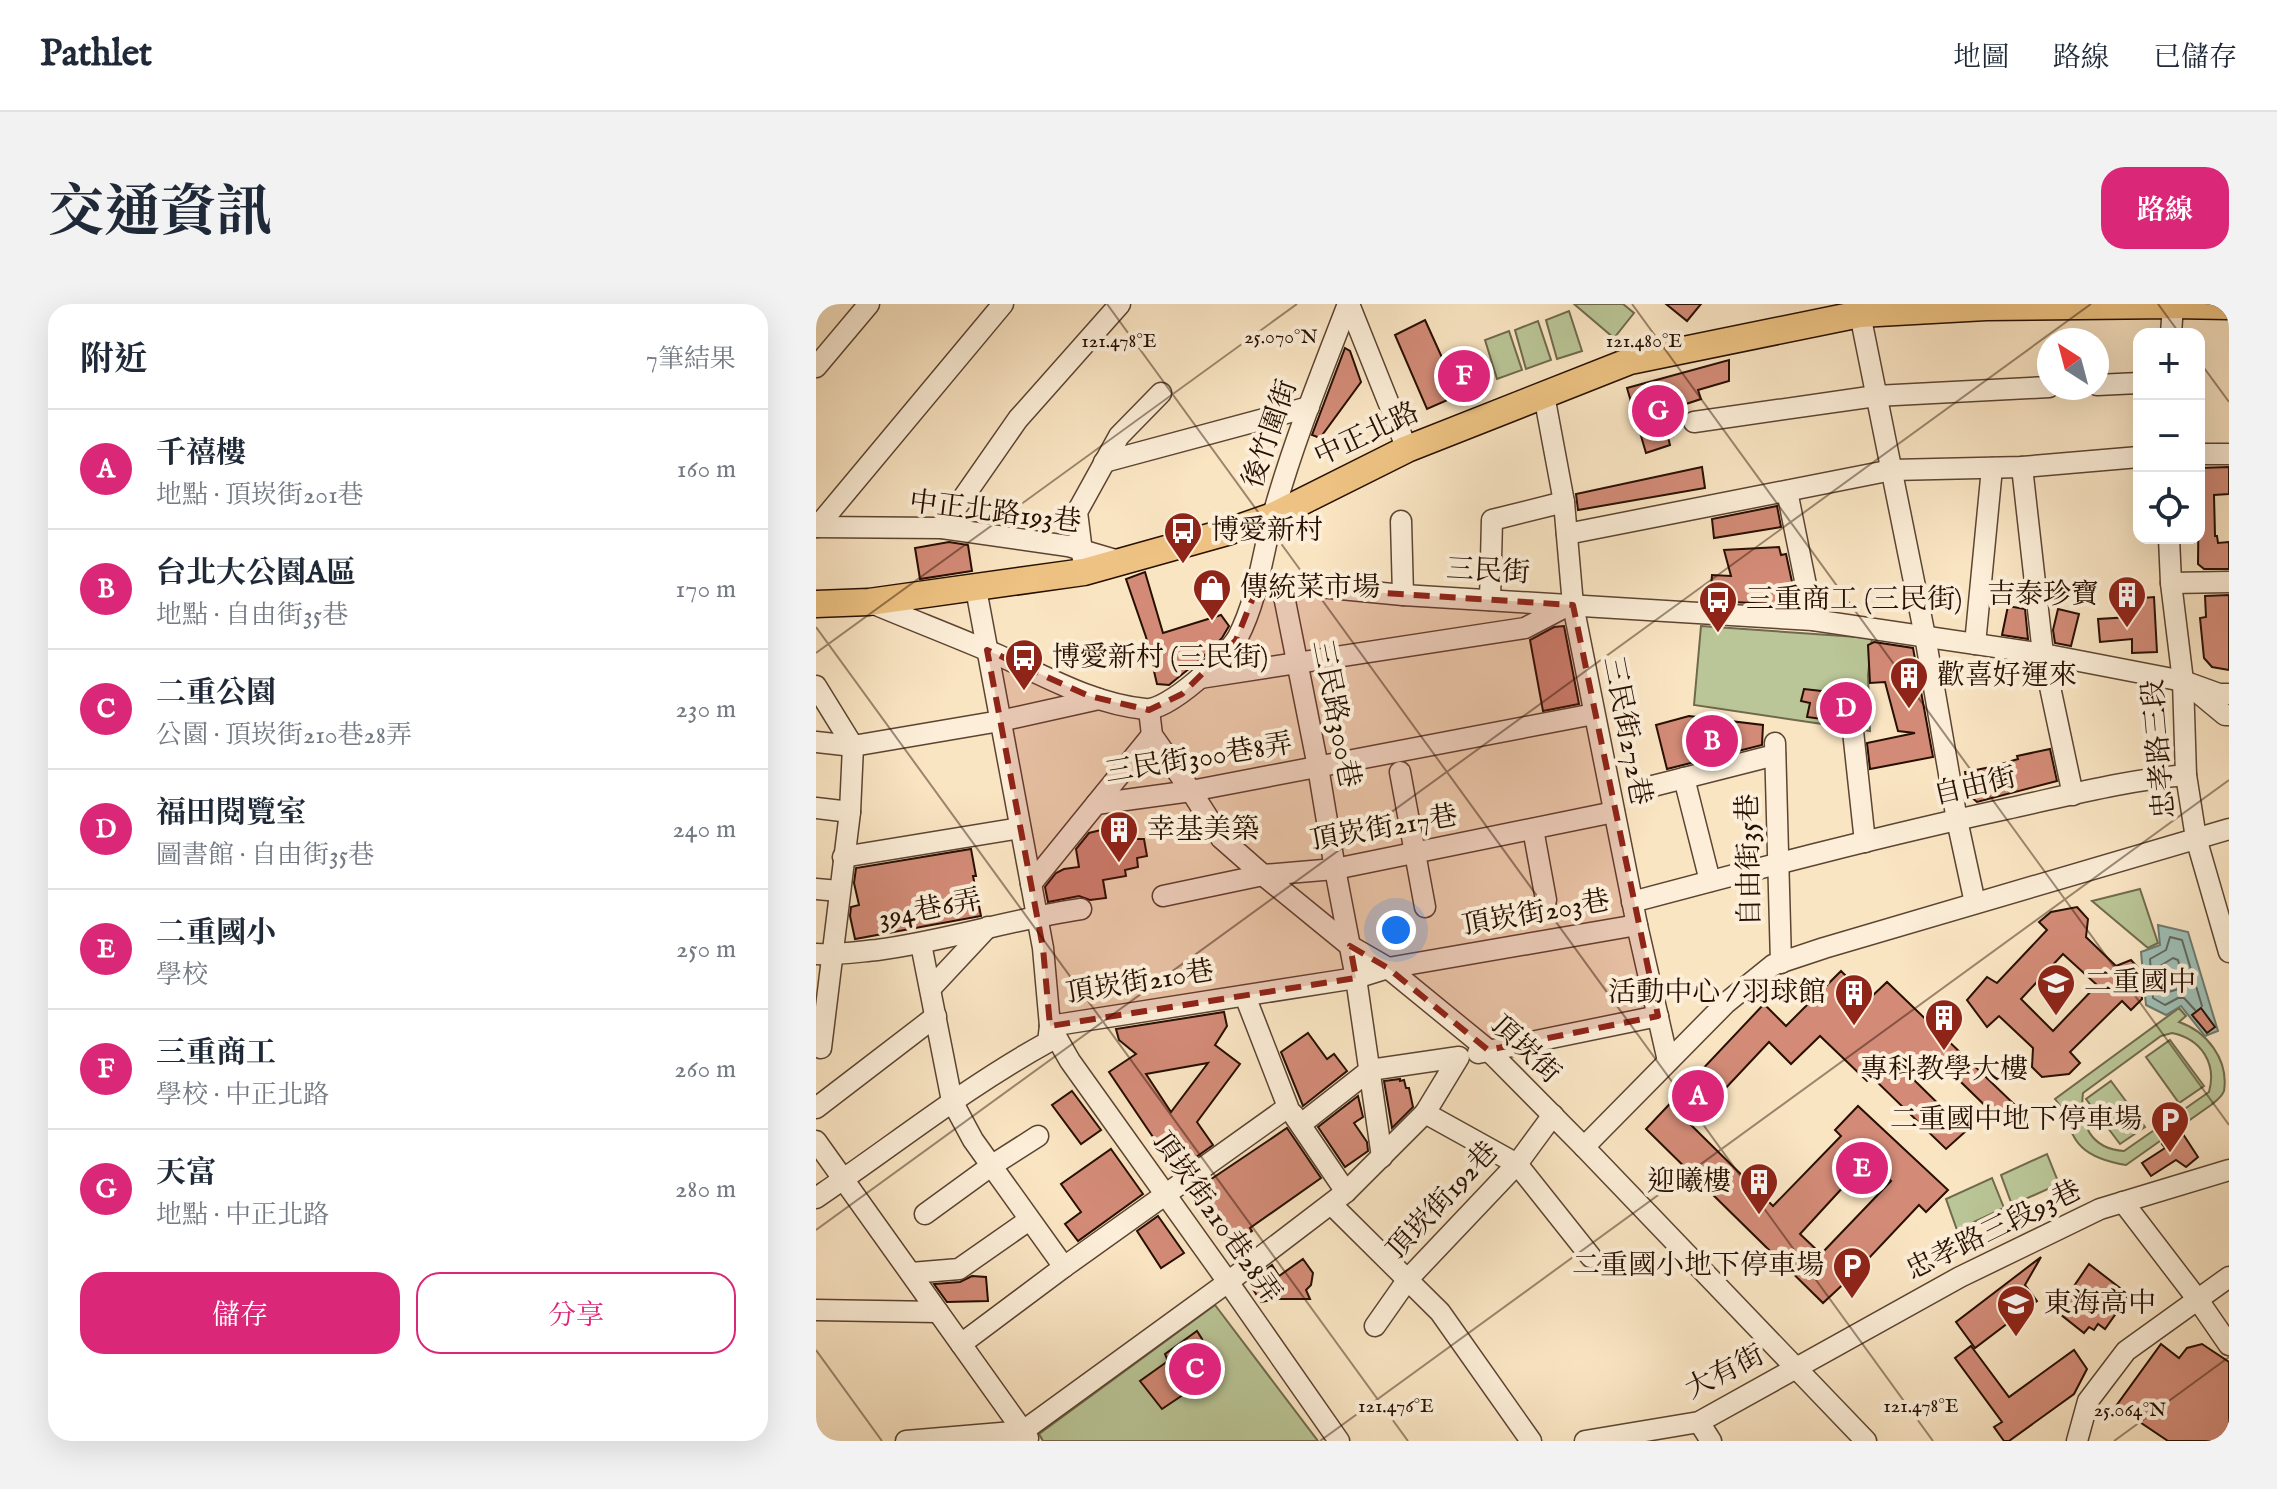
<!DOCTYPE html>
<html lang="zh-TW">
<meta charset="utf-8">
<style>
:root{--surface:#fff;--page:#f2f2f3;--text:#1f2937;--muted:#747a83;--line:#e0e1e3;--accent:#db2777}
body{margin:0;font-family:"IM FELL English","Noto Serif TC",serif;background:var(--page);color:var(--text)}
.controls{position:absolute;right:24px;top:24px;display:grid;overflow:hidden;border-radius:16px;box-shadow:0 8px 32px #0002}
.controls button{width:72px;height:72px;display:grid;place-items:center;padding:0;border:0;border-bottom:2px solid var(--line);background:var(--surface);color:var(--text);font:40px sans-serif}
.compass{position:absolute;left:1221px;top:24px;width:72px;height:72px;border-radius:50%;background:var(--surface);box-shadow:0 8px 32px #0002;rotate:324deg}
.you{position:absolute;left:580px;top:626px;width:28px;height:28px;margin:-20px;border:6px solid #fff;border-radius:50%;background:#1a73e8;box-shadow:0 0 0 12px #1a73e833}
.badge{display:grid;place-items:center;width:52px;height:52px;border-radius:50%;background:var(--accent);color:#fff;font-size:26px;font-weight:700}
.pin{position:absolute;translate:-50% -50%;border:4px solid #fff;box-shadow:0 2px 8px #0006}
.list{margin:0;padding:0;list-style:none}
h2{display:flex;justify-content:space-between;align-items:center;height:104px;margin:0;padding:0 32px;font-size:34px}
h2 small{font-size:26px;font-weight:400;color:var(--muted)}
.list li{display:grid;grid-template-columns:52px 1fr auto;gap:24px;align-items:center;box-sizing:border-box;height:120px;padding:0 32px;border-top:2px solid var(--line)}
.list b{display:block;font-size:30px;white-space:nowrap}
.list p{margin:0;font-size:26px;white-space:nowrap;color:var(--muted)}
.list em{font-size:26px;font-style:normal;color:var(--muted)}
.actions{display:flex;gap:16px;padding:24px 32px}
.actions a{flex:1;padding:18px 0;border:2px solid var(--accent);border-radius:24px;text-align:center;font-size:28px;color:var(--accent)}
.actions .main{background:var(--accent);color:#fff}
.icon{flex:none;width:44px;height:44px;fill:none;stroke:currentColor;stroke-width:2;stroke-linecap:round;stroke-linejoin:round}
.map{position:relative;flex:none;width:1413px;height:1137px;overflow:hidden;border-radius:24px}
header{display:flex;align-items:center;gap:48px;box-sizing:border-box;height:112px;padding:0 40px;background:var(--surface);border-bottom:2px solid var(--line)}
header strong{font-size:38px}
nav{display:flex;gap:44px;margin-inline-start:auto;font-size:28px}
.intro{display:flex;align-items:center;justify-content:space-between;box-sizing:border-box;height:192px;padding:0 48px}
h1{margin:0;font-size:56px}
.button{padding:20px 36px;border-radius:24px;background:var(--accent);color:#fff;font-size:28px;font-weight:700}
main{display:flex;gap:48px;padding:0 48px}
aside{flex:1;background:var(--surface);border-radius:24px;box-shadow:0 8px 32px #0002}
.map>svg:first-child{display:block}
.green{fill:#bac697;stroke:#706a4c;stroke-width:2;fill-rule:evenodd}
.water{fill:#9ebfb6;stroke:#6e796e;stroke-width:2}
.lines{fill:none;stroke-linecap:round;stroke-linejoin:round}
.shore{stroke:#62675c;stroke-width:2}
.building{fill:#d38b77;stroke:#270f02;stroke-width:2;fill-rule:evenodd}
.minor-casing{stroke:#5c4432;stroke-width:23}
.major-casing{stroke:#270f02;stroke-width:29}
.minor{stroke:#fceed8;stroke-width:20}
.major{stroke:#edc282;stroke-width:26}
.marked{fill:#8f2418;fill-opacity:0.2;stroke:#8f2418;stroke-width:6;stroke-dasharray:16 10;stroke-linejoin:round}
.ticks{fill:none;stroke:#270f02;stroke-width:2;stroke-opacity:0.45}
.labels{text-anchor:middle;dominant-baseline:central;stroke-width:8;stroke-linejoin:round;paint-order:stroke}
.street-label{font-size:28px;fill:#270f02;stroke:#fceed8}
.poi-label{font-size:28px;fill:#270f02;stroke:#fceed8;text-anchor:start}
.ticks-label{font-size:20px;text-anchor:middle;fill:#270f02;stroke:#fceed8;stroke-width:8;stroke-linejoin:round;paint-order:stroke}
</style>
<header>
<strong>Pathlet</strong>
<nav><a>地圖</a><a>路線</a><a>已儲存</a></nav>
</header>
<div class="intro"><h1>交通資訊</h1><a class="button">路線</a></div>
<main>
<aside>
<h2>附近<small>7筆結果</small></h2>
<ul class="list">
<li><span class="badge">A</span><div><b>千禧樓</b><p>地點 · 頂崁街201巷</p></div><em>160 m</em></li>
<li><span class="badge">B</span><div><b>台北大公園A區</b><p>地點 · 自由街35巷</p></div><em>170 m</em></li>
<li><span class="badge">C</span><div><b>二重公園</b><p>公園 · 頂崁街210巷28弄</p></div><em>230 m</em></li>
<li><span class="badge">D</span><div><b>福田閱覽室</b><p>圖書館 · 自由街35巷</p></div><em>240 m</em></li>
<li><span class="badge">E</span><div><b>二重國小</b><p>學校</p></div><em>250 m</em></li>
<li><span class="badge">F</span><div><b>三重商工</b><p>學校 · 中正北路</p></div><em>260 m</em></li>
<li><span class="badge">G</span><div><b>天富</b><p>地點 · 中正北路</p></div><em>280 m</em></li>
</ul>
<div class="actions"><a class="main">儲存</a><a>分享</a></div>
</aside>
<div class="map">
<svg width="1413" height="1137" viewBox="0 0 1413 1137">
<rect width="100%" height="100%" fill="#fae5c3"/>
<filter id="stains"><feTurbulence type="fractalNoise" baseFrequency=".0025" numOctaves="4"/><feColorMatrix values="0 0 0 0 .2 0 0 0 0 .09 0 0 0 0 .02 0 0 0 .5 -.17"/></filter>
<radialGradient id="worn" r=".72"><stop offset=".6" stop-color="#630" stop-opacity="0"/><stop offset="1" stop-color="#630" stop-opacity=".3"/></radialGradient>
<g class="green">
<polygon points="758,0 807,0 818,9 798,34"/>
<polygon points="753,7 766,47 741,55 730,16"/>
<polygon points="722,17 735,56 710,65 699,26"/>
<polygon points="693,27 706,66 681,75 669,36"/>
<polygon points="885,322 1056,334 1052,371 1054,427 878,401"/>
<polygon points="1324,585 1342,639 1332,644 1276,597"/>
<path d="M1363 704 1370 712 1363 718C1390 727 1413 755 1408 787 1406 793 1400 797 1395 801L1310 861C1273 855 1250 841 1251 799L1245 803 1239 795ZM1356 729C1385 735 1401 759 1393 788L1308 847C1275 845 1263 820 1267 789L1345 732Z"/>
<polygon points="1354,736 1388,782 1363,799 1330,753"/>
<polygon points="1295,777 1329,823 1304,840 1270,795"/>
<polygon points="1231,850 1243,880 1196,901 1185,871"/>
<polygon points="1176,874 1188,904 1141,926 1130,895"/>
<polygon points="399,1001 502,1137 227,1137 223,1130"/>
</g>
<polygon class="water" points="1342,621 1372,628 1402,727 1389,732 1365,702 1350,711 1330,701 1325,648 1344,641"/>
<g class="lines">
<g class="shore">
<polygon points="1357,654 1362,656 1369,681 1366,684 1349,689 1346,686 1344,662"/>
<polyline points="1379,706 1368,694 1362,694 1349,701 1337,694 1334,655 1350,646 1354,633 1366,636 1386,702"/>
</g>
</g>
<g class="building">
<polygon points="850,0 885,0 871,17"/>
<polygon points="609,16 643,91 611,105 579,31"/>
<polygon points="529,44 534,47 545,78 504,134 496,131"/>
<polygon points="913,56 913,77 882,86 885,95 864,102 867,112 857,118 858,131 852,133 854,141 830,149 811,84"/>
<polygon points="886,163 889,184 762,206 760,190"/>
<polygon points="1413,163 1413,190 1398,191 1399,232 1401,232 1402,239 1413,238 1413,265 1388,265 1382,260 1383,164"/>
<polygon points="961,202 965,223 898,234 896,215"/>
<polygon points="133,238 152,241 156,267 104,275 99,244"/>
<polygon points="963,243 965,251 970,250 981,301 894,297 896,271 915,272 908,246"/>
<polygon points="329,268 347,329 405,311 413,322 406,334 385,355 353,381 341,380 330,333 310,275"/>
<polygon points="1413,291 1413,366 1396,363 1388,354 1384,314 1390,313 1389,292"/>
<polygon points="1338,293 1341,348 1316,349 1316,335 1284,338 1282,315 1315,313 1314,295"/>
<polygon points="1192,302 1209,305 1212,335 1186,331"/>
<polygon points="1242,305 1263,310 1255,342 1239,339 1237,326"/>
<polygon points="748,322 763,400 727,407 714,336 738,323"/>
<polygon points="1058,338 1097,344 1117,453 1054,465 1051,439 1099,429 1082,427 1069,378 1054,379 1052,341"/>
<polygon points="988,385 1040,391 1037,414 1028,418 991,413 994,399 985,397"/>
<polygon points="873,412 947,421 946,441 851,465 840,421"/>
<polygon points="1234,445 1241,477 1161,498 1154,492 1149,468 1175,463 1202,455 1201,452"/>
<polygon points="301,522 317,527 320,535 328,535 331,552 321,554 322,563 309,566 310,572 287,576 290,594 274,596 263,592 232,598 229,583 240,569 248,565 263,563 260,545 273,529"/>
<polygon points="155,545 160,572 157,572 165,612 39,635 34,612 35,603 43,601 38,579 40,564"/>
<path d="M1261 603 1272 615 1270 633 1300 662 1315 656 1325 667 1326 695 1315 706 1306 697 1254 748 1264 759 1253 770 1226 773 1216 763 1217 744 1183 712 1171 723 1151 696 1171 673 1181 679 1231 626 1223 618 1235 608ZM1247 650 1281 681 1237 727 1205 695Z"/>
<path d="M1025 667 1053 695 1071 678 1201 803 1186 818 1115 749 1093 771 1150 827 1130 845 1056 773 1051 777 1004 732 975 760 953 738 875 821 957 902 1025 832 1019 826 1042 802 1132 886 1110 908 1103 901 1036 972 1007 999 830 825 948 700 970 722ZM1052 856 1075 877 1005 950 984 930Z"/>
<polygon points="1385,704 1399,723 1391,729 1376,711"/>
<path d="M408 708 411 722 399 741 424 760 381 818 397 841 362 866 342 838 341 839 293 768 320 750 303 736 300 725ZM392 759 355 808 330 770Z"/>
<polygon points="492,729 511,755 518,750 531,767 487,802 465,748"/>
<polygon points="584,775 584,777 588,776 590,784 593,784 597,803 576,824 568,777"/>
<polygon points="256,787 285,826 265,840 236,801"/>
<polygon points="542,792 547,813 538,819 551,838 552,847 529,863 502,823"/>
<polygon points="471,824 505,874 434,924 436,927 414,942 376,888"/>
<polygon points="1365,827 1382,853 1370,863 1360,856 1335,872 1326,859 1349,844 1346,840"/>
<polygon points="295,845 327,890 262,937 249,920 265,908 245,880"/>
<polygon points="342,912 368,949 345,964 321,927"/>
<polygon points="1225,953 1209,981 1221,997 1159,1044 1140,1018"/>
<polygon points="487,955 497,969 495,981 490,986 494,995 461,995 445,998 433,979 456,961 463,972"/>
<polygon points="1273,960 1313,991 1289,1025 1282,1020 1278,1026 1273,1023 1268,1029 1244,1010 1249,1004 1245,1001"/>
<polygon points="156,972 170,973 172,997 131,998 118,980 144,978"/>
<polygon points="381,1027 386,1035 395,1072 346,1105 324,1077 352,1057 349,1050"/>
<polygon points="1345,1040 1363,1054 1371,1044 1386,1040 1413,1058 1413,1130 1409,1137 1352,1137 1300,1102"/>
<polygon points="1155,1042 1193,1093 1258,1046 1271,1065 1258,1090 1193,1137 1188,1137 1178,1123 1186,1118 1139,1054"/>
</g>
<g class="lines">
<g class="minor-casing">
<g id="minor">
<polyline points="533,0 591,145"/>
<polyline points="1044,10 1109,332 1141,516 1159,599"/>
<polyline points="1355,30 1357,0"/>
<polyline points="0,63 53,0"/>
<polyline points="1281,81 1323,79"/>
<polyline points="878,118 1060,92 1233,83"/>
<polyline points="1383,150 1413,150"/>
<polyline points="288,158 493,103"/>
<polyline points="1206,163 1227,350 1257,491"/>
<polyline points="971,187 997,316"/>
<polyline points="585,217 587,291"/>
<polyline points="0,223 126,224 252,242 303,257"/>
<polyline points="1,223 187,0"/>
<polyline points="126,224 202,115 304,0"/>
<polyline points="751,230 1076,166 1206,163 1323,153"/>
<polyline points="1353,234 1355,279 1367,377 1370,471 1380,534 1413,648"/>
<polyline points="267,256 261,208 303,132 345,89"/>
<polyline points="1355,279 1413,278"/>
<polyline points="442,281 493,282 587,291 997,316 1227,350 1367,377 1403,390 1413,390"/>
<polyline points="466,282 502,463 519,565 540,674 566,853"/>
<polyline points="674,296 676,216 748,198"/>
<path d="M53 298C96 316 140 333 182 351 229 372 277 400 329 405 352 408 411 352 422 333 442 294 446 252 457 211 477 139 505 70 532 0"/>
<polyline points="1159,340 1176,164"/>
<polyline points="384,374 709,324 753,301"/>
<polyline points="0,382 37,442 34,508 5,744"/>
<polyline points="1380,387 1409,411 1413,411"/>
<polyline points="333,406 336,431 375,487 405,534 447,571 534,642 572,664 671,745 768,843 1050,1137"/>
<polyline points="1037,427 1049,538"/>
<polyline points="0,438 37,442 184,417 283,395"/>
<polyline points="959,439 965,659"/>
<polyline points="584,468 609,603"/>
<polyline points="868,474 894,577"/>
<polyline points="825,485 959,451"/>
<polyline points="280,500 375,487 778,410"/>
<polyline points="0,504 34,508"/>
<polyline points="717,525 730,596"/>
<polyline points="27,553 204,524"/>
<polyline points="215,580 336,431"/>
<polyline points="0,585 23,587"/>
<polyline points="347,592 447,571 519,565 798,508"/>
<path d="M816 598C940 565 1065 532 1190 505 1250 492 1310 476 1370 471"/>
<polyline points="821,621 852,757"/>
<polyline points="105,640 136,797 157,836 248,963 472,803 429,692"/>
<path d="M0 650C21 651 40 648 61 646 130 637 196 615 265 605"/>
<polyline points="115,684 172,623"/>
<polyline points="234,722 540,674 572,664 821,621 757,301 748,198 728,91"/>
<polyline points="234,722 254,757 412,978 523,1137"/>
<polyline points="662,749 842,712"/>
<polyline points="0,804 120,712"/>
<polyline points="477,810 530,888"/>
<polyline points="489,817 554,766 643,753 609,809"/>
<polyline points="0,837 212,1134"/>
<polyline points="768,843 910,699 957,661 1008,644 1413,525"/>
<path d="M0 894C77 842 150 783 232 738L234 722 227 644 160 285"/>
<polyline points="1307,898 1382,996 1413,1041"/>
<polyline points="515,900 624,1008 715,1137"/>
<polyline points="109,910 175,862 222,832"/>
<polyline points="95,969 143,965 213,916"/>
<polyline points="0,1006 122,1008"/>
<polyline points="559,1022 592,975 701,860 737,811"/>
<polyline points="145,1040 248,963"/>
<polyline points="883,1118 895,1137"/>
<polyline points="90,1137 207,1127 412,978 530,888 609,809 701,860 775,953"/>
<polyline points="769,1137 883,1118 1144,973 1284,905 1413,866"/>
<polyline points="1261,1137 1272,1097 1310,1047 1413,973"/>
</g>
</g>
<g class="major-casing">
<polyline id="major" points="0,300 53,298 268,268 411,228 457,212 591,145 814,57 1044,10 1170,3 1357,1 1413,2"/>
</g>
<use href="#minor" class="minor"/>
<use href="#major" class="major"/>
</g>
<path class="marked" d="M442 281 757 301 842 712 672 746 572 664 534 642 540 674 234 722 227 644 171 346 273 392 333 406 366 390 420 336Z"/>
<path class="ticks" d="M291 0 1117 1137M816 0 1413 821M1342 0 1364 30M1383 57 1413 98M0 323 592 1137M0 349 481 0M0 926 1275 0M0 1046 66 1137M504 1137 1413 476M1298 1137 1413 1053"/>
<defs>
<g id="bus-pin" transform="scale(2)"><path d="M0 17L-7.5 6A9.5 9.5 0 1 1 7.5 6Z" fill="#8f2418" stroke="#fceed8"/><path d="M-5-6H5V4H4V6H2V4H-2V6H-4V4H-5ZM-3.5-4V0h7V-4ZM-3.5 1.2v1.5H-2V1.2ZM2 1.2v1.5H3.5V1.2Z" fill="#fff"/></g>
<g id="shop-pin" transform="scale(2)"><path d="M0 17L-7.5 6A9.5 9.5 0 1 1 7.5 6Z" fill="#8f2418" stroke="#fceed8"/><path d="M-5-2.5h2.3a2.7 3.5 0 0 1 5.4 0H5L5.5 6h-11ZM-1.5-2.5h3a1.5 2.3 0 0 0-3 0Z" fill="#fff"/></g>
<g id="building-pin" transform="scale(2)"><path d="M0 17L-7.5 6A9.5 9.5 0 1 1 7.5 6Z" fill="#8f2418" stroke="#fceed8"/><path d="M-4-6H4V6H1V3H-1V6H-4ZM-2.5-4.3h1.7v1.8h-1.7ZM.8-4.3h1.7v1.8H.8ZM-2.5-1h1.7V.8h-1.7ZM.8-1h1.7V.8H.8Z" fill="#fff"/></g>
<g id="school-pin" transform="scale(2)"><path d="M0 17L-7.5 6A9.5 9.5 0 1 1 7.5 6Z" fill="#8f2418" stroke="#fceed8"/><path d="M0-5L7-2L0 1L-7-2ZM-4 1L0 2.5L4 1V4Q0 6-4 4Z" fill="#fff"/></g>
<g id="parking-pin" transform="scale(2)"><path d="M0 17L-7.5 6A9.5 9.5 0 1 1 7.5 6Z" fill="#8f2418" stroke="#fceed8"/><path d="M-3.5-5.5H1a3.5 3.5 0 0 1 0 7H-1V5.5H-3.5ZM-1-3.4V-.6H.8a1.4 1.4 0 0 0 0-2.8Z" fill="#fff"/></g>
</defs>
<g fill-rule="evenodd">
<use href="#bus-pin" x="367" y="227"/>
<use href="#shop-pin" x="396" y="284"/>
<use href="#building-pin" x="1311" y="291"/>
<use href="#bus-pin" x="902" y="296"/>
<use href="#bus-pin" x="208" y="354"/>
<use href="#building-pin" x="1093" y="372"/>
<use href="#building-pin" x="303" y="526"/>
<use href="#school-pin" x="1240" y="679"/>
<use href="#building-pin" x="1038" y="689"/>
<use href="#building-pin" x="1128" y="714"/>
<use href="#parking-pin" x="1354" y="816"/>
<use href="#building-pin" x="943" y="878"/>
<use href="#parking-pin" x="1036" y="962"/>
<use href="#school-pin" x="1200" y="1000"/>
</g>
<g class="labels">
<g class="street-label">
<text transform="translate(455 130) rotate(-71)">後竹圍街</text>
<text transform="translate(551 131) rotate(-25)">中正北路</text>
<text transform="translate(179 209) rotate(7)">中正北路193巷</text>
<text transform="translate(672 268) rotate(3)">三民街</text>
<text transform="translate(519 410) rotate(79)">三民路300巷</text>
<text transform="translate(810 427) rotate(79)">三民街272巷</text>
<text transform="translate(1344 445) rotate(-95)">忠孝路三段</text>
<text transform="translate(383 455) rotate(-9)">三民街300巷8弄</text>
<text transform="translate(1159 483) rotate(-13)">自由街</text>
<text transform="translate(568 525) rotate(-10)">頂崁街217巷</text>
<text transform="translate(934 556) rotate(-91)">自由街35巷</text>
<text transform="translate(114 606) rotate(-11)">394巷6弄</text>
<text transform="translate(720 610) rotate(-10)">頂崁街203巷</text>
<text transform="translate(324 679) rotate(-9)">頂崁街210巷</text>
<text transform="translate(709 746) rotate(44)">頂崁街</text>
<text transform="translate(627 897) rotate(-47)">頂崁街192巷</text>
<text transform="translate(400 914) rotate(55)">頂崁街210巷28弄</text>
<text transform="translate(1178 927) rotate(-26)">忠孝路三段93巷</text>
<text transform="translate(909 1069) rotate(-27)">大有街</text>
</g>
<g class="poi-label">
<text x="395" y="227">博愛新村</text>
<text x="424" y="284">傳統菜市場</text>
<text x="1283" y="291" text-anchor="end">吉泰珍寶</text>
<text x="930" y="296">三重商工 (三民街)</text>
<text x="236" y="354">博愛新村 (三民街)</text>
<text x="1121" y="372">歡喜好運來</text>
<text x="331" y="526">幸基美築</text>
<text x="1268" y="679">二重國中</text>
<text x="1010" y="689" text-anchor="end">活動中心 / 羽球館</text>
<text x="1128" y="766" text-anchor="middle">專科教學大樓</text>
<text x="1326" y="816" text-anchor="end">二重國中地下停車場</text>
<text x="915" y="878" text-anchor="end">迎曦樓</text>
<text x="1008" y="962" text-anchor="end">二重國小地下停車場</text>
<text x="1228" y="1000">東海高中</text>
</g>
</g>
<g class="ticks-label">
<text x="465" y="39">25.070°N</text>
<text x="303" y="43">121.478°E</text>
<text x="828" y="43">121.480°E</text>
<text x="580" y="1108">121.476°E</text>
<text x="1105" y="1108">121.478°E</text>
<text x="1314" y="1112">25.064°N</text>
</g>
<rect width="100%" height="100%" filter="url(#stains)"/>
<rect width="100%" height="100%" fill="url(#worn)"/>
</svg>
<div class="controls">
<button>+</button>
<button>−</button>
<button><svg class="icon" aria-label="locate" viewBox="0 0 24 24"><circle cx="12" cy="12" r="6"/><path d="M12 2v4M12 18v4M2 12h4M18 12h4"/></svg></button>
</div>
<svg class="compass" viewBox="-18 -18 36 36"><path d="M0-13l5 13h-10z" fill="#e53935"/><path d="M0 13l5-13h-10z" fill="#747a83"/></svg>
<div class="you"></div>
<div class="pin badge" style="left:882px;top:792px">A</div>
<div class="pin badge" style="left:896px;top:437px">B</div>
<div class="pin badge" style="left:379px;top:1065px">C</div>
<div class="pin badge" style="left:1030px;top:404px">D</div>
<div class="pin badge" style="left:1046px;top:864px">E</div>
<div class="pin badge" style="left:648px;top:72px">F</div>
<div class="pin badge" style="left:842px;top:107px">G</div>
</div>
</main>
